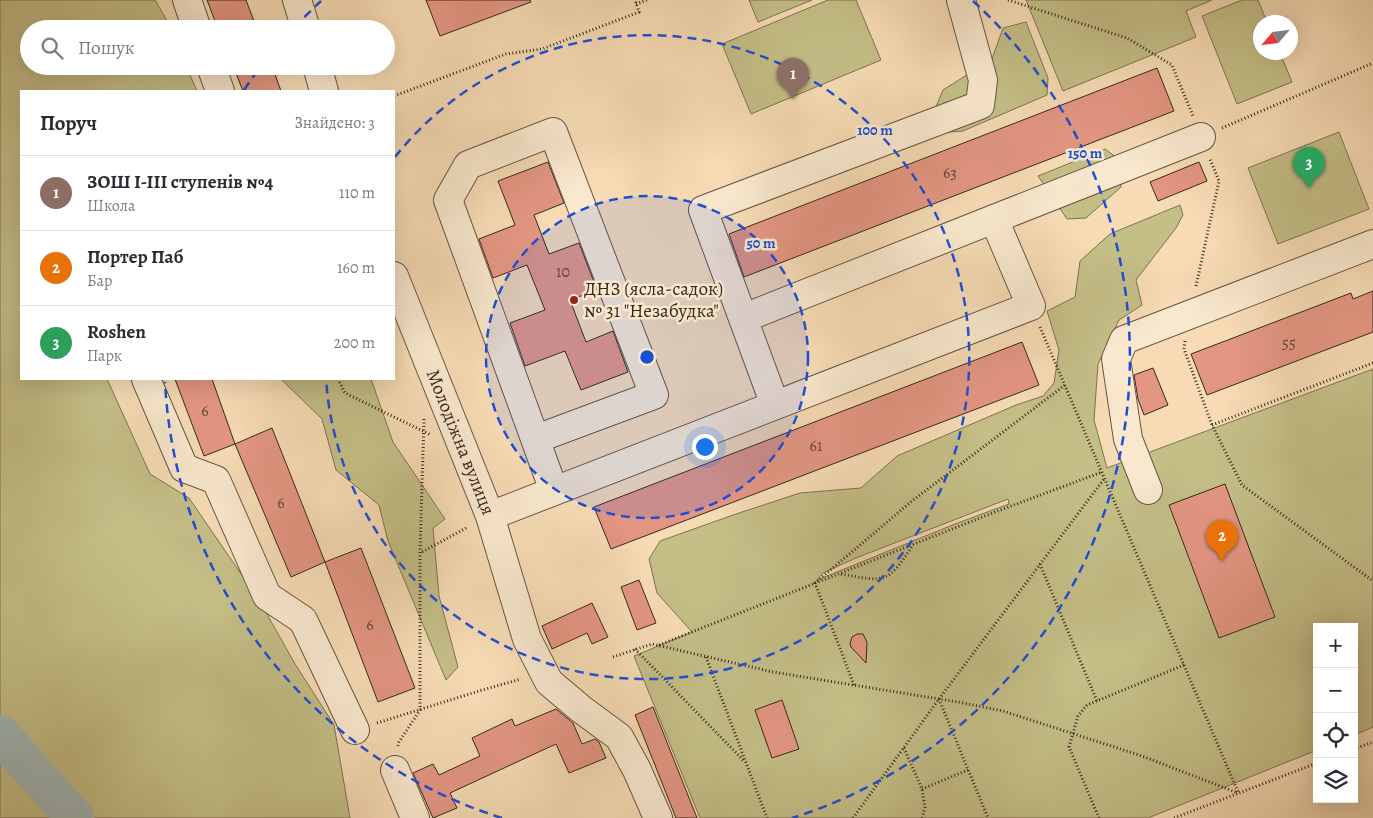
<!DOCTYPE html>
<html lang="uk">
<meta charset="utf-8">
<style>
:root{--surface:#fff;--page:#f2f2f3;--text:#2b2b33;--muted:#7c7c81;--line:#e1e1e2;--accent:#0b8043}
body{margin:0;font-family:Alegreya,serif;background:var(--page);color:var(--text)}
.controls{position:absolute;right:15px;bottom:15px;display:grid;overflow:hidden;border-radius:0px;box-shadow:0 5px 20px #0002}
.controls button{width:45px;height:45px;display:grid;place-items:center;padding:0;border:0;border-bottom:1px solid var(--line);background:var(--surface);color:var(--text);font:25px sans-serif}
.compass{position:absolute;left:1253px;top:15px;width:45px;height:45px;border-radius:50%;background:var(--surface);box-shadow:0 5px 20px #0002;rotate:242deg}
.you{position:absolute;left:704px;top:446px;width:18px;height:18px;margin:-12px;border:4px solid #fff;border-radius:50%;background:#1a73e8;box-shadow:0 0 0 8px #1a73e833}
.badge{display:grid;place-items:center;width:32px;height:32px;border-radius:50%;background:var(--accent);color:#fff;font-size:16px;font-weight:700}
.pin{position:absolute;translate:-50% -41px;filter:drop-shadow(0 1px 2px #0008)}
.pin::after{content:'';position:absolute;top:26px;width:18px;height:15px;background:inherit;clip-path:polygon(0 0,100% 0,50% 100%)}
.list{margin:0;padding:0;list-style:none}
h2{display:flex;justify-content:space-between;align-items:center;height:65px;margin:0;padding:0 20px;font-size:21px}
h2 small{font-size:16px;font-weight:400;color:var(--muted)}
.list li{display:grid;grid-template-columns:32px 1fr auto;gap:15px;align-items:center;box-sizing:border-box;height:75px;padding:0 20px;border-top:1px solid var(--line)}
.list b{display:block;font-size:19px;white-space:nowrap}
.list p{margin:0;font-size:16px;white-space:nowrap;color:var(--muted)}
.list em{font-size:16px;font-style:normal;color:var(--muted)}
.icon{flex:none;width:28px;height:28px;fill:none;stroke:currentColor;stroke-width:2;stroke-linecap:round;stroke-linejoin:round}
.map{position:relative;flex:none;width:1373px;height:818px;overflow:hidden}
.search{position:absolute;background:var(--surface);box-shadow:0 5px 20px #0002;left:20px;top:20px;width:375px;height:55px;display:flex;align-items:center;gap:12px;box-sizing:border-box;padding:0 18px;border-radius:28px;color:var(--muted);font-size:19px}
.panel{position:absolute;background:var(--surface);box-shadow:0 5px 20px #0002;left:20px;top:90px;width:375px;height:290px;border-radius:0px}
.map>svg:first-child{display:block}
.green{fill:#c4be87;stroke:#7e7353;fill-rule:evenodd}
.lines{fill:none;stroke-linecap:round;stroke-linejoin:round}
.river{stroke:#a1b8b8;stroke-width:39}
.building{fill:#e39682;stroke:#37281f}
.minor-casing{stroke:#675544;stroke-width:30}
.path{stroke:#37281f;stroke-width:3;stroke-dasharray:1 2.5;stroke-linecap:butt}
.minor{stroke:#f9e8ce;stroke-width:28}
.ring{fill:none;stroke:#1d4ed8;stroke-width:2.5;stroke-dasharray:9 6}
.poi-dot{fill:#8f2418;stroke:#f9e8ce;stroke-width:2}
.labels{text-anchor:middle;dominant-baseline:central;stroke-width:5;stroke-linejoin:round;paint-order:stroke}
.number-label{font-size:16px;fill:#624438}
.poi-label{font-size:19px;fill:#37281f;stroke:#f9e8ce;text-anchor:start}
.street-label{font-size:19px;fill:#37281f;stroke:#f9e8ce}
.centre{fill:#1d4ed8;stroke:#f9e8ce;stroke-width:2.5}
.ring-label{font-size:15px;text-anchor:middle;font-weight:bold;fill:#1d4ed8;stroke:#f9e8ce;stroke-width:5;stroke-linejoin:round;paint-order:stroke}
</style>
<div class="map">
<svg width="1373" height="818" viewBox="0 0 1373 818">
<rect width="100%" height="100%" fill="#f6dbb4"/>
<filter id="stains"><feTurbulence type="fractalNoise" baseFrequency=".004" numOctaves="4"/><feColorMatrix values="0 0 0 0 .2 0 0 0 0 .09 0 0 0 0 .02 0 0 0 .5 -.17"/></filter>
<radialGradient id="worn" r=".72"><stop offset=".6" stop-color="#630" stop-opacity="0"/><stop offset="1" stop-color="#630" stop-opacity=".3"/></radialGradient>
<g class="green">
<polygon points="0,0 155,0 170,26 171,29 29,29 29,66 186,66 197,91 21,91 21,379 107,379 150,474 189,498 259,600 295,664 334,725 350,818 0,818"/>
<polygon points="749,0 812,0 758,22"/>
<polygon points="828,0 856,0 881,60 751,114 722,44"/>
<polygon points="1026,0 1212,0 1186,11 1196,37 1063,91"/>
<polygon points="1242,0 1258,0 1267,22 1260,22 1260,52 1280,53 1292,82 1237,104 1202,16"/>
<polygon points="1026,22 1048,78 1047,95 963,131 938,133 931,118 943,90 992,59 1003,28"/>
<polygon points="1339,132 1369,209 1278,244 1248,168"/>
<polygon points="1105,149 1120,160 1121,187 1086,218 1067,219 1038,176"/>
<path d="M1180 205 1183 215 1176 228 1136 280 1142 305 1119 320 1098 364 1094 420 1107 468 1373 369V727L1354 735V627H1317V750L1148 818H700L634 656 692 632 657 593 649 559 660 541 736 514 800 493 861 488 897 456 1016 405 1043 396 1054 383 1059 350 1047 311 1075 297 1080 261 1110 234ZM1008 499 1009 504 955 524 817 580 823 573 856 558Z"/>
<polygon points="281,379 371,379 393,442 445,519 433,528 439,596 458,667 446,680 388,541 379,505 336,470 322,419"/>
</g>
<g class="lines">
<polyline class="river" points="0,734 75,818"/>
</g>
<g class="building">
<polygon points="207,0 246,0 257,29 218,29"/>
<polygon points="426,0 530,0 531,2 440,36"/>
<polygon points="233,66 272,66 281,91 243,91"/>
<polygon points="1157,68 1174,111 744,277 729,234"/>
<polygon points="548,162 564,203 534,215 549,254 579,243 597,290 570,300 586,342 613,331 628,372 581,390 565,351 525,366 510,323 545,310 527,265 493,278 479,239 515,225 498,181"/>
<polygon points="1199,162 1207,181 1158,201 1150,182"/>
<polygon points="1373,291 1373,332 1207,395 1191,354 1351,293 1353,299"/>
<polygon points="1022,342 1039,385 611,549 594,507"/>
<polygon points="1153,368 1168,405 1144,415 1138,399 1134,375"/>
<polygon points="175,379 212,379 235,444 204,456"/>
<polygon points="272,428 325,562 291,577 235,444"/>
<polygon points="1225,484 1275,617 1219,638 1169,505"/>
<polygon points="361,548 415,688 378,702 325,562"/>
<polygon points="639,580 656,623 637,630 621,587"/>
<polygon points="592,603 608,637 592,644 587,633 552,649 542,626"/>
<polygon points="863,634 867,642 866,663 851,647 850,644 852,637 857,634"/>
<polygon points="782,700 799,749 772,758 755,710"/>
<polygon points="653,707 697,818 676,818 635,715"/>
<polygon points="556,709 573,723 582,744 595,739 599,742 606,758 569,773 556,744 450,793 457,808 433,818 413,773 433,764 439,775 480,756 472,738 512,719 515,726"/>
</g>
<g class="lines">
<g class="minor-casing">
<g id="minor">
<polyline points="187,0 197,29"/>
<polyline points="297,0 306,29"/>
<polyline points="211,66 220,91"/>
<polyline points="317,66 324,91"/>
<path id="s1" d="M394 276 490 516 527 639 549 682 581 709 619 737 637 770 658 818"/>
<polyline points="744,318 1201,137"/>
<polyline points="146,379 184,468 216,480 267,596 303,620 355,730"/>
<polyline points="775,405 703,210 980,105 983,80 961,0"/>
<polyline points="536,439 654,395 553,132 468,165 448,200 554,491"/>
<polyline points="1148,490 1128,439 1116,359 1124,340 1373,244"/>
<polyline points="490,516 1031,306 994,219"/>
<polyline points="395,770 415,818"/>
</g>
</g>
<g class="path">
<polyline points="1008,0 1127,38 1172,65 1193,116"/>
<polyline points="636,4 647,0"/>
<polyline points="394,96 506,54 542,49 639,12 635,0"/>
<polyline points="1222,128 1373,63"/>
<polyline points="1196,286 1219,181 1210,159"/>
<polyline points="1040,327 1238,792"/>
<polyline points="1185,341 1184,349 1212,425"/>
<polyline points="1373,363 1212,425 1242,485 1373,581"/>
<polyline points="338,379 345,393 431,435"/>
<polyline points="424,419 420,553 468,527"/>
<polyline points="1040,564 1097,701"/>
<path d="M841 574C886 582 887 584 913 545"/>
<polyline points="659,645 995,512 1102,472"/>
<polyline points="635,649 744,761"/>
<polyline points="613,657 652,644 773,672 958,702 1003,711 1142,756 1238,793"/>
<polyline points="706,657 767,818"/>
<polyline points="854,685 815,583 912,501 1065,385"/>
<polyline points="939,699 988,818"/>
<polyline points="377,723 479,691 521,679"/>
<polyline points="398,746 399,742 420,710 420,553"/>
<polyline points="904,748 922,789 925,807 922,818"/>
<polyline points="1354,749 1373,742"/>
<polyline points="922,789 968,770"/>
<polyline points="853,818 939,699 1104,479"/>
<polyline points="1099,818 1069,747 1078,716 1087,705 1184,665"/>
<polyline points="1174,818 1317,763"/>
</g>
<use href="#minor" class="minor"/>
</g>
<circle cx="647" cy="357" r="161" fill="#1d4ed8" fill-opacity=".12"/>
<g class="ring">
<circle cx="647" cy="357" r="161"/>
<path d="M395 157A322 322 0 1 1 326 379"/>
<path d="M502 818A483 483 0 0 1 165 382M244 90A483 483 0 0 1 261 66M294 28A483 483 0 0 1 321 1M973 1A483 483 0 0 1 792 818"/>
</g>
<circle class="poi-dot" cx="574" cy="300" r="5"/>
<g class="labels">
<g class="number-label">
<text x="950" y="173">63</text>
<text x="563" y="272">10</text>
<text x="1289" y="343">55</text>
<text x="205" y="411">6</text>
<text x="816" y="446">61</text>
<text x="281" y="503">6</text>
<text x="370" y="625">6</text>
</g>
<g class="poi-label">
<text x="584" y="289">ДНЗ (ясла-садок)<tspan x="584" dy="22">№ 31 "Незабудка"</tspan></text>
</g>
<g class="street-label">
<text stroke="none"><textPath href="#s1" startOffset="179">Молодіжна вулиця</textPath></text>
</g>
</g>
<circle cx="647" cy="357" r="8" class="centre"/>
<g class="ring-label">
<text x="875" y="135">100 m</text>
<text x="1085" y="158">150 m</text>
<text x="761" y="248">50 m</text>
</g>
<rect width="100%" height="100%" filter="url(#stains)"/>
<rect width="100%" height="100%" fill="url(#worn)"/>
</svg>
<div class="controls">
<button>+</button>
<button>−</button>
<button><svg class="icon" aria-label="locate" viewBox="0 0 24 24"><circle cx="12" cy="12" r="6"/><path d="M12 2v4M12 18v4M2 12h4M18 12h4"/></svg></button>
<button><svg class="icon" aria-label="layers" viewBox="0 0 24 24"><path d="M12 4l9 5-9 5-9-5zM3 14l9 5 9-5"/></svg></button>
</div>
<svg class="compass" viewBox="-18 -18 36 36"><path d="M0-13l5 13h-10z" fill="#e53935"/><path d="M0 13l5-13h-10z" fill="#7c7c81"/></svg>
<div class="you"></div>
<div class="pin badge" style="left:793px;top:99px;background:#8d6e63">1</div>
<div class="pin badge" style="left:1222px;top:561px;background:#e8710a">2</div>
<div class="pin badge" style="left:1309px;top:188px;background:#2e9e5b">3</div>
<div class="search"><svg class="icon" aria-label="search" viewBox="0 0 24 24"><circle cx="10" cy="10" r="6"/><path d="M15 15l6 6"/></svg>Пошук</div>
<section class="panel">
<h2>Поруч<small>Знайдено: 3</small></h2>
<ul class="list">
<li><span class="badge" style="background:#8d6e63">1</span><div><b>ЗОШ І-ІІІ ступенів №4</b><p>Школа</p></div><em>110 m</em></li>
<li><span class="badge" style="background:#e8710a">2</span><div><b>Портер Паб</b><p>Бар</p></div><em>160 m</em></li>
<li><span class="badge" style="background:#2e9e5b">3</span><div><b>Roshen</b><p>Парк</p></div><em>200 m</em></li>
</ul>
</section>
</div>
